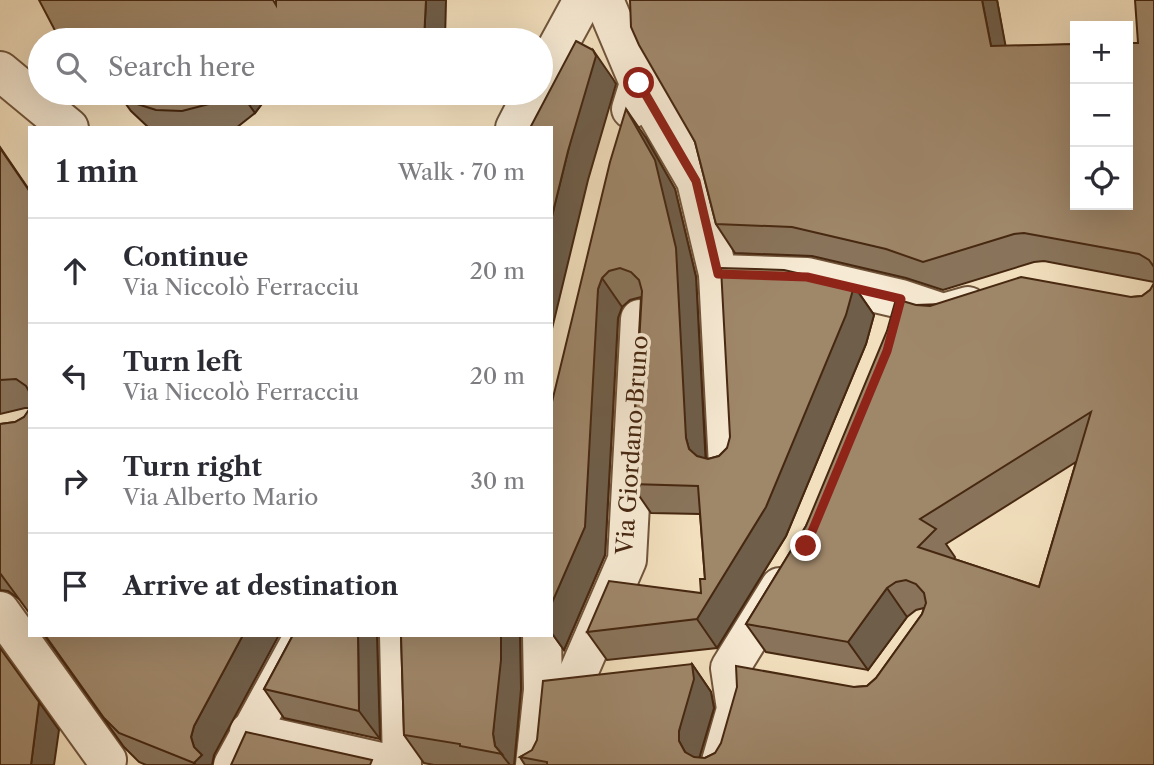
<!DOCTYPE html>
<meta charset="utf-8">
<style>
:root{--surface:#fff;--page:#f2f2f3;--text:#2b2b33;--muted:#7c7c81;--line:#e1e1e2}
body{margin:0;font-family:"Libre Caslon Text",serif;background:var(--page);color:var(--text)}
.controls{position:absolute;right:21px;top:21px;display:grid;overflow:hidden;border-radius:0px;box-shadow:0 7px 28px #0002}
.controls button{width:63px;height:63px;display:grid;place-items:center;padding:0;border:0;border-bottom:2px solid var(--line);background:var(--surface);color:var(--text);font:35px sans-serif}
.stop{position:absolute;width:21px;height:21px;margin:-16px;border:5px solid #8f2418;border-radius:50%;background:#fff}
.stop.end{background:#8f2418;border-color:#fff;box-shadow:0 2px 7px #0008}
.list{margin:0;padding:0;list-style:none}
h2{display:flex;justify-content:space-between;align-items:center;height:91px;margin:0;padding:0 28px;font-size:30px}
h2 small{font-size:23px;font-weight:400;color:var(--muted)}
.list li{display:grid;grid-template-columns:46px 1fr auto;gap:21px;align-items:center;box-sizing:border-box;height:105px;padding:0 28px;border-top:2px solid var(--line)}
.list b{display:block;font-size:26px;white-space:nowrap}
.list p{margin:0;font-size:23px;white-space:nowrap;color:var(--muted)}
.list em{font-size:23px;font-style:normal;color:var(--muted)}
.icon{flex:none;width:38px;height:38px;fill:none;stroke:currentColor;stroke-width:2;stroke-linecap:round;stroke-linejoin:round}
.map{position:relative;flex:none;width:1154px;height:765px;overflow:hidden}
.search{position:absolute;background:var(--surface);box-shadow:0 7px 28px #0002;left:28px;top:28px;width:525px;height:77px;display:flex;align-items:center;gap:18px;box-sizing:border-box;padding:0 24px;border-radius:38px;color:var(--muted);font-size:26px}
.panel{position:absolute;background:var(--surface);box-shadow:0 7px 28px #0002;left:28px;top:126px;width:525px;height:511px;border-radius:0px}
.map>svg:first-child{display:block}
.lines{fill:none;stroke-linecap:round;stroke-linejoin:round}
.pedestrian-casing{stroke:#71553b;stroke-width:42}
.minor-casing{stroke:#71553b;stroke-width:42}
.tertiary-casing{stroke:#71553b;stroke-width:42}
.pedestrian{stroke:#f7ead4;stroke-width:38}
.minor{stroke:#f7ead4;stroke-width:38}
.tertiary{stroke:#f7ead4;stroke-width:38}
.wall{fill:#89745b;stroke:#462710;stroke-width:2;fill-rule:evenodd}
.shaded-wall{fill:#6f5e4a;stroke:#462710;stroke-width:2}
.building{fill:#9f876a;stroke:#462710;stroke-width:2;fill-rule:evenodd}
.route{stroke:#8f2418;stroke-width:9}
.labels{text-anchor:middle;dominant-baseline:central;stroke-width:7;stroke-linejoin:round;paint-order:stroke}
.street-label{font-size:23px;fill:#462710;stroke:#f7ead4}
</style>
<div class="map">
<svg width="1154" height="765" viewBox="0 0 1154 765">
<rect width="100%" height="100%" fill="#f2dfbd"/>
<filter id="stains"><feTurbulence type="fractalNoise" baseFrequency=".00286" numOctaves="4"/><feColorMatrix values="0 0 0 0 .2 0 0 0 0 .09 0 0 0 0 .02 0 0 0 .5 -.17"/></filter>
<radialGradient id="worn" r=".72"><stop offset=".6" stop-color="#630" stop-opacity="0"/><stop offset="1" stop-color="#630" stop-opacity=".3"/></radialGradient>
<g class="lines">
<g class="pedestrian-casing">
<g id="pedestrian">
<polyline points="0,611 107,760 106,765"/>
<polyline points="399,635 402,765"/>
</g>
</g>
<g class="minor-casing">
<g id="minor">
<polyline points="604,0 639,83 631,109"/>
<polyline points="0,71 69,128"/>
<polyline points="639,83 696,181 718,274 807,277 901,299 943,313 968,306"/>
<polyline points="718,274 728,466"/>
<polyline points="572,687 627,560 640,319"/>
<polyline points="249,732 394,765"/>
<polyline points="535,765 543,690 542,635"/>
<polyline points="720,765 736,709 730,668 780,587"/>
</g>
</g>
<g class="tertiary-casing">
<g id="tertiary">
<polyline points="541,77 583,0"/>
<polyline points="515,128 533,93"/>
<polyline points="233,765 304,635"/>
</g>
</g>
<use href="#pedestrian" class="pedestrian"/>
<use href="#minor" class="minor"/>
<use href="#tertiary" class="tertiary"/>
</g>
<g class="wall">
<polygon points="630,0 997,0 1005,46 1138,43 1154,0 1154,282 1044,261 1034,262 943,290 906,278 812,256 735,253 716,224 695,142"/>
<polygon points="118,93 270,93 255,113 236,128 149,128 131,111"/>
<polygon points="646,138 675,189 696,277 706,458 708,459 719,456 727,448 854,286 874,315 866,344 786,536 717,648 607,660 587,632 701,593 705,579 700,514 651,513 631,484 641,297 630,300 622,307 618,318 605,555 564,650 551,632 551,406"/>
<polygon points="0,147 30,191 30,408 25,408 0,414"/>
<path d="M1150 290 1154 765H525L520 757 692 664 711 692 714 708 699 758H705L854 687 867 686 876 678 922 614 924 608 916 610 907 617 868 670 766 652 746 624 806 526 916 305 1131 297 1142 296ZM1076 462 1039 587 954 559 955 557 946 544Z"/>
<polygon points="24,417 18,598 8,591 0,590 0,424 15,422"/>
<polygon points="44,635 214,755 212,765 146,765 139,762 124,747"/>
<polygon points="293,635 377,635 380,739 284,718 264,689"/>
<polygon points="401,635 520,635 521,689 514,765 434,765 424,763 404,735"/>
</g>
<g class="shaded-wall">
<polygon points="426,0 446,0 445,40 424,40"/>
<polygon points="982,0 997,0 1011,75 991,46"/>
<polygon points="593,50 613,79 616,84 588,180 551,333 551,220"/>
<polygon points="241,93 270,93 255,113"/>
<polygon points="626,109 646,138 675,189 696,277 706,467 689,449 686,438"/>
<polygon points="602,278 622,307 618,318 605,555 564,650 551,632 551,605 598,289"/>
<polygon points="854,286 874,315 866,344 786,536 717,648 697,619"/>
<polygon points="887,588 907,617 868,670 848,642"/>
<polygon points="243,635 279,635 214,755 212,765 196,765 194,763 194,747 191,737 194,726"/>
<polygon points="358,635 377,635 380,739 359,711"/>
<polygon points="501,635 520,635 521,689 514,765 510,765 495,746 493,734"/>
<polygon points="692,664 711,692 714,708 699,759 699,765 685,752 679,741 679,731"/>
<polygon points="39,702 59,730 54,765 31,765"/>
</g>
<g class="building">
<polygon points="39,0 273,0 276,5 276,0 426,0 424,40 60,40"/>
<polygon points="630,0 982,0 991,46 1075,44 1075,205 1128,205 1128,43 1138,43 1135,0 1154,0 1154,267 1149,260 1139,254 1024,233 1014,234 923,262 886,249 792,227 716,224 695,142 639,45 631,27"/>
<polygon points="576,41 593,50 596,56 568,151 551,220 551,128 530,128"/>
<polygon points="122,93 225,93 209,104 182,111 156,110 131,102"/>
<polygon points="626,109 655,160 676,248 686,438 689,449 697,456 708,459 719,456 727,448 730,437 721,268 784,270 854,286 846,315 766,507 697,619 587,632 609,581 701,593 700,579 705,579 698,486 631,484 642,291 639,280 631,272 620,268 609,271 602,278 598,289 585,527 551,605 551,406 610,162"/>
<polygon points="0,148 30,192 30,393 26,386 16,379 0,380"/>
<path d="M1021 277 1131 297 1142 296 1150 290 1154 283V765H547V762L520 757 532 750 537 740 543 681 692 664 694 679 679 731V741L685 752 694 757 705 758 715 753 721 743 737 687 736 666 854 687 867 686 876 678 922 614 926 603 924 593 916 584 906 580 896 582 887 588 848 642 746 624 806 526 887 331 896 299 916 305 930 306ZM1091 412 1039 587 918 547 936 529 920 519Z"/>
<polygon points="30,408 30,614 0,573 0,424 15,422 24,417"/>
<polygon points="45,635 243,635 194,726 191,737 194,747 202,755 194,763 119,733 104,718"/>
<polygon points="293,635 358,635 359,711 264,689"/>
<polygon points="401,635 501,635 501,660 493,734 495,746 502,754 460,746 460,744 404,735"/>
<polygon points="0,648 39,702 31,765 0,765"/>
<polygon points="246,732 372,760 370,765 231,765"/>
</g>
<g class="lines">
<polyline class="route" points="639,83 696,181 718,274 807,277 901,299 887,351 806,546"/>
</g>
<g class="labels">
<g class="street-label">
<text transform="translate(632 445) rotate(-86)">Via Giordano Bruno</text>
</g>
</g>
<rect width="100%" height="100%" filter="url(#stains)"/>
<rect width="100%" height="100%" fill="url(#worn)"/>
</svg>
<div class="controls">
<button>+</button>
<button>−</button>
<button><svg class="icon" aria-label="locate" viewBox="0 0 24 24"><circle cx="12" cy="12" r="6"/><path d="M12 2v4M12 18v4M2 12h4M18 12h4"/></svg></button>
</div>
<div class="stop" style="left:639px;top:83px"></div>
<div class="stop end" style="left:806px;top:546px"></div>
<div class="search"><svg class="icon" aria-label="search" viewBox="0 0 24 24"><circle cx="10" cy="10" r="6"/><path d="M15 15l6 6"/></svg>Search here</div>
<section class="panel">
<h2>1 min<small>Walk · 70 m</small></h2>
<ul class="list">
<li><svg class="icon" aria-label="ahead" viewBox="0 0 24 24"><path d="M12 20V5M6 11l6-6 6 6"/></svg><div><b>Continue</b><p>Via Niccolò Ferracciu</p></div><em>20 m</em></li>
<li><svg class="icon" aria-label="left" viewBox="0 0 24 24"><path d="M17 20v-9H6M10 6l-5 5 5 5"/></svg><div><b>Turn left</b><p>Via Niccolò Ferracciu</p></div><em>20 m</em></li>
<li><svg class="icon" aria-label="right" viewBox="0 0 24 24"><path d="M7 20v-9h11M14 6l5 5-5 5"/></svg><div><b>Turn right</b><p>Via Alberto Mario</p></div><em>30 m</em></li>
<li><svg class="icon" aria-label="arrive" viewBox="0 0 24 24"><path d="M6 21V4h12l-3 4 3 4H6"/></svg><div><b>Arrive at destination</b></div></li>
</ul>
</section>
</div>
